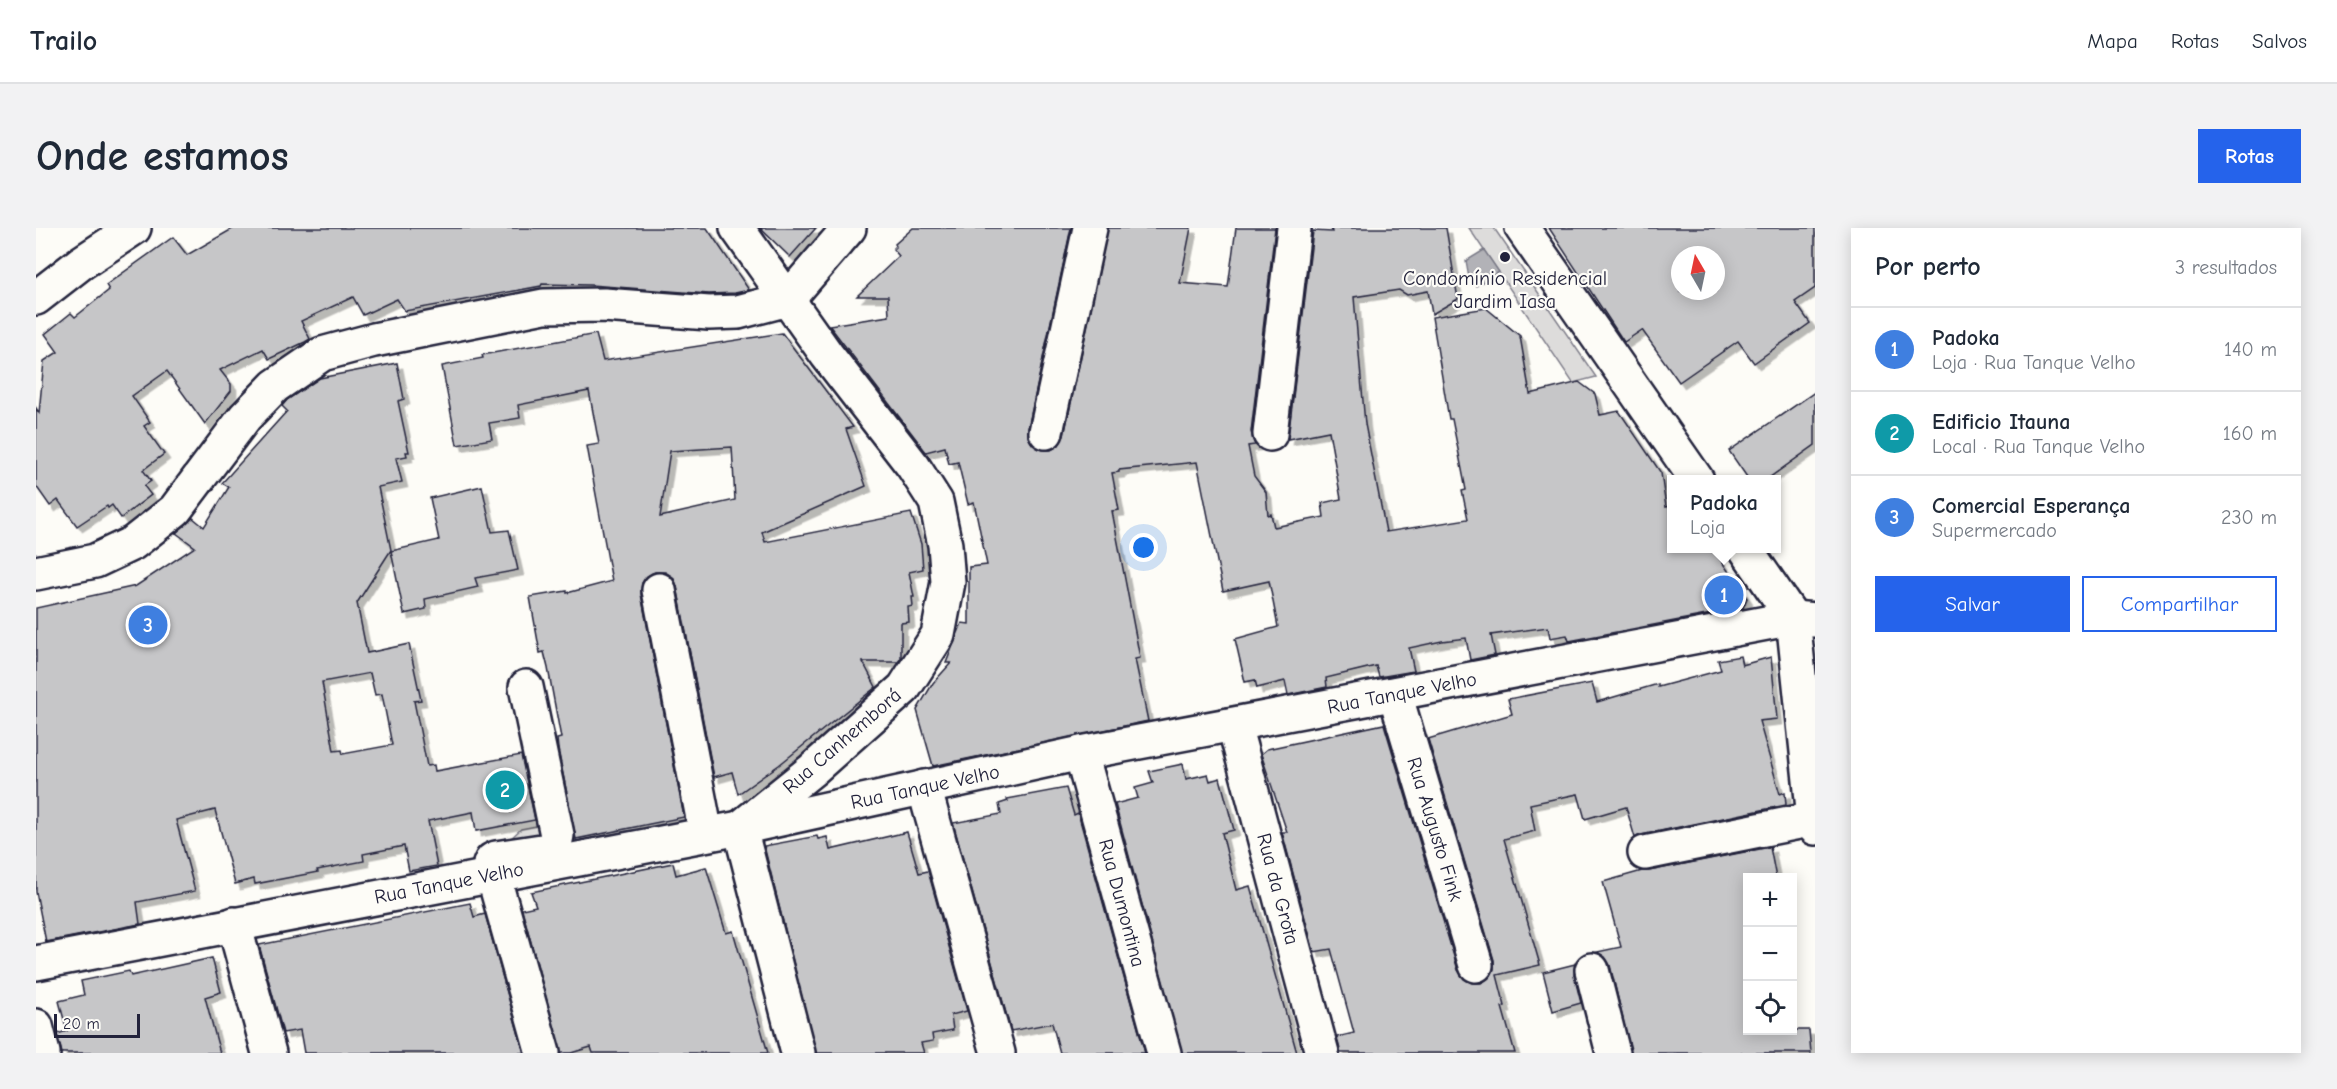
<!DOCTYPE html>
<html lang="pt">
<meta charset="utf-8">
<style>
:root{--surface:#fff;--page:#f2f2f3;--text:#1f2937;--muted:#747a83;--line:#e0e1e3;--accent:#2563eb}
body{margin:0;font-family:"Comic Neue",sans-serif;background:var(--page);color:var(--text)}
.controls{position:absolute;right:18px;bottom:18px;display:grid;overflow:hidden;border-radius:0px;box-shadow:0 3px 15px #0003}
.controls button{width:54px;height:54px;display:grid;place-items:center;padding:0;border:0;border-bottom:2px solid var(--line);background:var(--surface);color:var(--text);font:30px sans-serif}
.compass{position:absolute;left:1635px;top:18px;width:54px;height:54px;border-radius:50%;background:var(--surface);box-shadow:0 3px 15px #0003;rotate:351deg}
.scale{position:absolute;left:18px;bottom:15px;width:86px;box-sizing:border-box;padding-left:6px;border:3px solid #22223b;border-top:0;font-size:16px;line-height:21px;white-space:nowrap;color:#22223b;-webkit-text-stroke:4px #fdfcf7;paint-order:stroke}
.you{position:absolute;left:1108px;top:320px;width:21px;height:21px;margin:-15px;border:4px solid #fff;border-radius:50%;background:#1a73e8;box-shadow:0 0 0 9px #1a73e833}
.badge{display:grid;place-items:center;width:39px;height:39px;border-radius:50%;background:var(--accent);color:#fff;font-size:20px;font-weight:700}
.pin{position:absolute;translate:-50% -50%;border:3px solid #fff;box-shadow:0 2px 6px #0006}
.popup{position:absolute;left:1631px;top:247px;width:114px;height:78px;box-sizing:border-box;display:grid;place-content:center;border-radius:0px;background:var(--surface);filter:drop-shadow(0 2px 4px #0005);font-size:20px;white-space:nowrap;color:var(--muted)}
.popup b{font-size:22px;color:var(--text)}
.popup::after{content:'';position:absolute;left:50%;top:100%;margin-left:-12px;border:12px solid transparent;border-top-color:var(--surface)}
.list{margin:0;padding:0;list-style:none}
h2{display:flex;justify-content:space-between;align-items:center;height:78px;margin:0;padding:0 24px;font-size:26px}
h2 small{font-size:20px;font-weight:400;color:var(--muted)}
.list li{display:grid;grid-template-columns:39px 1fr auto;gap:18px;align-items:center;box-sizing:border-box;height:84px;padding:0 24px;border-top:2px solid var(--line)}
.list b{display:block;font-size:22px;white-space:nowrap}
.list p{margin:0;font-size:20px;white-space:nowrap;color:var(--muted)}
.list em{font-size:20px;font-style:normal;color:var(--muted)}
.actions{display:flex;gap:12px;padding:18px 24px}
.actions a{flex:1;padding:14px 0;border:2px solid var(--accent);border-radius:0px;text-align:center;font-size:21px;color:var(--accent)}
.actions .main{background:var(--accent);color:#fff}
.icon{flex:none;width:33px;height:33px;fill:none;stroke:currentColor;stroke-width:2;stroke-linecap:round;stroke-linejoin:round}
.map{position:relative;flex:none;width:1779px;height:825px;overflow:hidden;border-radius:0px}
header{display:flex;align-items:center;gap:36px;box-sizing:border-box;height:84px;padding:0 30px;background:var(--surface);border-bottom:2px solid var(--line)}
header strong{font-size:28px}
nav{display:flex;gap:33px;margin-inline-start:auto;font-size:21px}
.intro{display:flex;align-items:center;justify-content:space-between;box-sizing:border-box;height:144px;padding:0 36px}
h1{margin:0;font-size:42px}
.button{padding:15px 27px;border-radius:0px;background:var(--accent);color:#fff;font-size:21px;font-weight:700}
main{display:flex;gap:36px;padding:0 36px}
aside{flex:1;background:var(--surface);border-radius:0px;box-shadow:0 3px 15px #0003}
.map>svg:first-child{display:block}
.green{fill:#dddcdb;stroke:#807f8b;stroke-width:1.5}
.water{fill:#b2b2b7;stroke:#787885;stroke-width:1.5}
.building{fill:#c6c6c8;stroke:#22223b;stroke-width:1.5;fill-rule:evenodd;filter:url(#shadow)}
.lines{fill:none;stroke-linecap:round;stroke-linejoin:round}
.minor-casing{stroke:#22223b;stroke-width:38}
.major-casing{stroke:#22223b;stroke-width:38}
.minor{stroke:#fdfcf7;stroke-width:33}
.major{stroke:#fdfcf7;stroke-width:33}
.poi-dot{fill:#22223b;stroke:#fdfcf7;stroke-width:2}
.labels{text-anchor:middle;dominant-baseline:central;stroke-width:4.5;stroke-linejoin:round;paint-order:stroke}
.poi-label{font-size:20px;fill:#22223b;stroke:#fdfcf7}
.street-label{font-size:20px;fill:#22223b;stroke:#fdfcf7}
</style>
<header>
<strong>Trailo</strong>
<nav><a>Mapa</a><a>Rotas</a><a>Salvos</a></nav>
</header>
<div class="intro"><h1>Onde estamos</h1><a class="button">Rotas</a></div>
<main>
<div class="map">
<svg width="1779" height="825" viewBox="0 0 1779 825">
<defs>
<filter id="shadow"><feDropShadow dx="5.5" dy="5.5" stdDeviation="0" flood-color="#0004"/></filter>
</defs>
<rect width="100%" height="100%" fill="#fdfcf7"/>
<filter id="ink" filterUnits="userSpaceOnUse"><feTurbulence type="fractalNoise" baseFrequency=".0167" numOctaves="2"/><feDisplacementMap in="SourceGraphic" scale="12" xChannelSelector="R" yChannelSelector="G"/><feConvolveMatrix kernelMatrix="1 2 1 2 8 2 1 2 1" color-interpolation-filters="sRGB"/></filter>
<g filter="url(#ink)">
<g class="green">
<polygon points="1433,0 1458,0 1560,149 1537,155"/>
<polygon points="537,591 540,611 470,624 473,612 485,601"/>
</g>
<polygon class="water" points="1448,22 1463,44 1440,58 1433,50 1430,33"/>
<g class="building">
<polygon points="198,0 671,0 713,62 699,65 673,66 554,57 506,56 505,58 369,83 361,71 327,87 317,69 265,93 274,111 269,114 233,131 227,121 184,142 195,156 195,163 169,196 131,143 96,168 114,194 108,198 128,226 107,242 115,253 108,258 115,267 85,290 76,277 72,280 71,278 41,298 22,272 14,278 0,258 0,180 3,185 8,133 22,124 9,106 35,85 39,89 73,62 70,57 137,9 151,27"/>
<polygon points="724,0 780,0 754,29"/>
<polygon points="877,0 1035,0 992,200 992,209 997,217 1007,222 1015,222 1023,217 1028,208 1072,0 1155,0 1144,55 1192,59 1200,0 1239,0 1215,204 1219,217 1212,218 1218,248 1230,264 1232,287 1235,286 1238,299 1288,289 1286,275 1305,271 1293,203 1252,211 1277,3 1296,4 1295,0 1410,0 1422,71 1396,86 1392,63 1371,67 1363,62 1318,69 1329,196 1350,304 1432,291 1426,263 1430,262 1416,191 1413,191 1396,89 1450,80 1484,108 1494,166 1543,154 1559,166 1564,187 1583,183 1625,245 1630,279 1635,278 1635,321 1677,321 1711,370 1707,380 1533,413 1531,407 1514,410 1512,399 1455,407 1459,427 1434,432 1430,410 1406,413 1373,420 1378,443 1343,449 1340,438 1290,450 1291,459 1252,467 1249,453 1221,460 1219,452 1209,454 1199,411 1242,399 1233,353 1187,363 1161,234 1083,242 1083,244 1076,245 1083,282 1076,283 1104,430 1099,431 1112,493 897,538 881,482 897,455 915,435 910,435 926,395 933,396 933,339 951,337 938,274 932,276 922,234 913,236 909,219 890,224 793,97 853,88 852,68 821,68 863,28 857,21 860,18 859,16"/>
<path d="M1513 0H1779V60L1759 74 1774 95 1718 135 1702 113 1643 154 1606 102 1588 114ZM1644 27H1680V63H1644Z"/>
<path d="M746 105 817 199 810 201 830 258 726 304 729 314 875 285 885 316 887 341 873 344 878 369H876L877 378 872 379 873 394 865 395V430L862 434H827L840 459 743 537 702 566 696 544 678 549 641 358 637 349 629 344H619L611 348 606 355 605 366 648 589 540 611 522 521 521 511 525 510 512 440 508 424 504 425 494 369 531 363V365L576 353 551 218 563 216 553 163 482 177 484 190 453 195 456 211 421 217 406 138 447 130 446 127 560 106 567 133ZM696 219 699 272 624 289 634 223Z"/>
<path d="M361 135 368 171 362 173 373 224H370L371 228 360 230 366 254 342 259 355 322 321 375 331 425 373 416 385 472 378 473 391 538 398 537 399 543 485 527 499 592 440 603 437 584 392 593 401 638 373 643 368 618 327 626 328 633 281 642 282 644 219 656 218 651 199 656 179 582 140 592 159 663 101 674 104 696 10 714 0 664V380L100 358 159 319 140 305 157 290 168 299 193 259 186 255 251 183 246 178 251 172 284 150ZM334 445 339 467 346 466 356 517 307 526 306 522 298 523 286 454Z"/>
<polygon points="1779,164 1779,217 1730,252 1713,252 1693,223"/>
<polygon points="446,258 456,304 473,302 482,342 439,350 442,359 389,371 390,381 368,386 355,323 403,312 394,270"/>
<polygon points="1704,428 1706,437 1735,429 1741,491 1723,493 1744,566 1749,564 1750,577 1605,607 1599,610 1590,579 1549,591 1542,566 1494,576 1499,603 1468,611 1504,737 1461,747 1469,778 1466,779 1479,825 1304,825 1301,809 1318,805 1295,721 1278,724 1246,604 1251,604 1225,526 1231,521 1348,496 1422,742 1428,751 1436,755 1445,755 1454,749 1458,741 1458,732 1392,511 1476,486 1472,471 1556,455 1561,474 1622,456 1622,459 1685,442 1682,432"/>
<polygon points="1147,536 1150,551 1172,546 1174,553 1184,550 1198,602 1186,605 1200,662 1214,658 1261,825 1146,825 1079,576 1102,570 1099,560 1117,555 1113,543"/>
<polygon points="1030,560 1038,587 1042,585 1109,825 1024,825 1016,795 975,803 917,595 965,586 963,576 972,573 971,571"/>
<polygon points="871,604 883,645 892,643 931,783 915,787 917,802 896,806 897,813 885,815 888,825 780,825 728,618 781,608 782,611 791,609 794,622"/>
<polygon points="1734,619 1740,650 1712,650 1712,802 1773,802 1775,825 1595,825 1574,737 1569,729 1561,724 1585,719 1567,654 1606,643 1613,643"/>
<polygon points="637,635 640,647 670,639 690,705 697,703 732,825 557,825 555,819 535,825 525,825 486,681 500,678 495,664"/>
<polygon points="434,675 438,689 449,686 488,825 268,825 264,802 247,805 223,717"/>
<polygon points="176,730 185,764 169,769 184,825 26,825 21,806 31,803 23,773 48,767 45,753 93,743 95,748"/>
<polygon points="1539,736 1538,747 1545,775 1517,783 1507,744"/>
</g>
<g class="lines">
<g class="minor-casing">
<g id="minor">
<polyline points="701,0 791,127 877,238 900,274 909,317 912,354 902,407 868,460 776,542 704,600 762,825"/>
<polyline points="1486,0 1661,252"/>
<polyline points="1010,204 1054,0"/>
<polyline points="1234,206 1258,0"/>
<polyline points="1709,320 1757,390 1779,600"/>
<polyline points="0,345 59,333 97,315 139,282 209,189 239,158 286,126 338,112 508,78 568,77 673,85 702,84 752,71 813,0"/>
<polyline points="623,362 670,606"/>
<polyline points="490,459 521,607 519,617 512,622 460,630 456,632 454,636 507,825"/>
<polyline points="1359,466 1440,737"/>
<polyline points="1198,497 1286,825"/>
<polyline points="1045,525 1128,825"/>
<polyline points="888,559 962,825"/>
<polyline points="1609,625 1778,591"/>
<polyline points="198,696 233,825"/>
<polyline points="0,735 704,600 1045,525 1757,390 1779,392"/>
<polyline points="1556,742 1577,825"/>
<polyline points="0,798 7,825"/>
</g>
</g>
<g class="major-casing">
<polyline id="major" points="0,70 45,35 98,0"/>
</g>
<use href="#minor" class="minor"/>
<use href="#major" class="major"/>
</g>
</g>
<circle class="poi-dot" cx="1469" cy="29" r="6"/>
<g class="labels">
<g class="poi-label">
<text x="1469" y="50">Condomínio Residencial<tspan x="1469" dy="23">Jardim Iasa</tspan></text>
</g>
<g class="street-label">
<text transform="translate(1366 465) rotate(-11)">Rua Tanque Velho</text>
<text transform="translate(806 513) rotate(-41)">Rua Canhemborá</text>
<text transform="translate(889 559) rotate(-12)">Rua Tanque Velho</text>
<text transform="translate(1399 601) rotate(73)">Rua Augusto Fink</text>
<text transform="translate(413 655) rotate(-11)">Rua Tanque Velho</text>
<text transform="translate(1242 661) rotate(75)">Rua da Grota</text>
<text transform="translate(1086 675) rotate(75)">Rua Dumontina</text>
</g>
</g>
</svg>
<div class="controls">
<button>+</button>
<button>−</button>
<button><svg class="icon" aria-label="locate" viewBox="0 0 24 24"><circle cx="12" cy="12" r="6"/><path d="M12 2v4M12 18v4M2 12h4M18 12h4"/></svg></button>
</div>
<svg class="compass" viewBox="-18 -18 36 36"><path d="M0-13l5 13h-10z" fill="#e53935"/><path d="M0 13l5-13h-10z" fill="#747a83"/></svg>
<div class="scale">20 m</div>
<div class="you"></div>
<div class="pin badge" style="left:1688px;top:367px;background:#3f7fe0">1</div>
<div class="popup"><b>Padoka</b>Loja</div>
<div class="pin badge" style="left:469px;top:562px;background:#0f9aa8">2</div>
<div class="pin badge" style="left:112px;top:397px;background:#3f7fe0">3</div>
</div>
<aside>
<h2>Por perto<small>3 resultados</small></h2>
<ul class="list">
<li><span class="badge" style="background:#3f7fe0">1</span><div><b>Padoka</b><p>Loja · Rua Tanque Velho</p></div><em>140 m</em></li>
<li><span class="badge" style="background:#0f9aa8">2</span><div><b>Edificio Itauna</b><p>Local · Rua Tanque Velho</p></div><em>160 m</em></li>
<li><span class="badge" style="background:#3f7fe0">3</span><div><b>Comercial Esperança</b><p>Supermercado</p></div><em>230 m</em></li>
</ul>
<div class="actions"><a class="main">Salvar</a><a>Compartilhar</a></div>
</aside>
</main>
